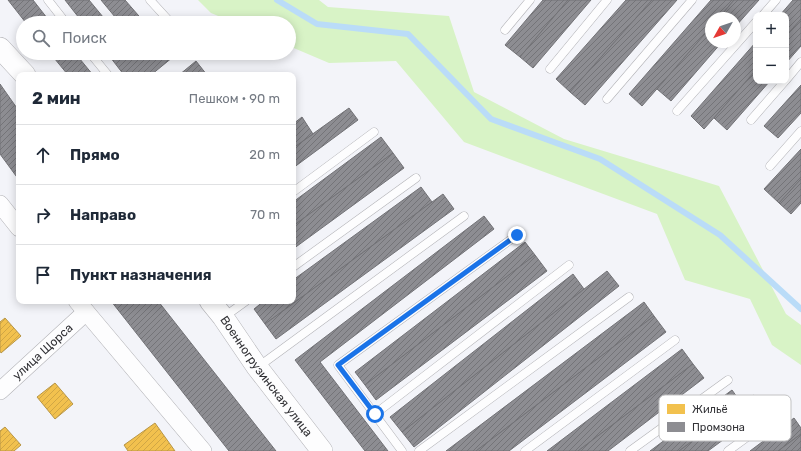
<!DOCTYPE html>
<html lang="ru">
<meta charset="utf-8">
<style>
:root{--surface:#fff;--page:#f6f6f7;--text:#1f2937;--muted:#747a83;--line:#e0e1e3}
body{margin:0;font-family:Rubik,sans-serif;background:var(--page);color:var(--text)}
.controls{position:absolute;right:12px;top:12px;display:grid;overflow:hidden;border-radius:8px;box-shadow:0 2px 10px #0003}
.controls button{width:36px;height:36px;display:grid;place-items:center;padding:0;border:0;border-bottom:1px solid var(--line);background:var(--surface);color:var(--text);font:20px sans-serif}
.compass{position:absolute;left:705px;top:12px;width:36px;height:36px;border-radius:50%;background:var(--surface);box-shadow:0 2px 10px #0003;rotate:230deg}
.stop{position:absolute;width:12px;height:12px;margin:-9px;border:3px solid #1a73e8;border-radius:50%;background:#fff}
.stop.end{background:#1a73e8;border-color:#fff;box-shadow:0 1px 4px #0008}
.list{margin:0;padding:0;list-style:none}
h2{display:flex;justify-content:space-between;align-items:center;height:52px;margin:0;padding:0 16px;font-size:17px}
h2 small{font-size:13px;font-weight:400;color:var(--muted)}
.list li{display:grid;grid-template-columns:26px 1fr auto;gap:12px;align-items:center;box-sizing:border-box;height:60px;padding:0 16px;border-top:1px solid var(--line)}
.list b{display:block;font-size:15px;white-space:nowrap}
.list em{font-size:13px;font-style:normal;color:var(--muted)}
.icon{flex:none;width:22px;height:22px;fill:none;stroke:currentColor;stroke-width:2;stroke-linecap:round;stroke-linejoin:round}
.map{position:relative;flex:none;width:801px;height:451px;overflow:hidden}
.search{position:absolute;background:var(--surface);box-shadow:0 2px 10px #0003;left:16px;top:16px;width:280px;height:44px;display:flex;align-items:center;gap:10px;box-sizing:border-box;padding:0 14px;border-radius:22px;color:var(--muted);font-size:15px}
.panel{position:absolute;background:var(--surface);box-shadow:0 2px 10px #0003;left:16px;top:72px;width:280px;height:232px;border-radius:8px}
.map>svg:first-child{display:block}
.grass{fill:#d8f3c6}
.homes{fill:url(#homes-hatch);stroke:#b89647}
.industry{fill:url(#industry-hatch);stroke:#727276}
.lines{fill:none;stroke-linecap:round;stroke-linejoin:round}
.stream{stroke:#badcf8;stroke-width:6}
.service-casing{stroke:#b1b1b5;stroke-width:9}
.minor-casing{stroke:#b1b1b5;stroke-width:18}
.tertiary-casing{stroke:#b1b1b5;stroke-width:22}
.service{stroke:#fdfdfe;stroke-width:8}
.minor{stroke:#fdfdfe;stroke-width:17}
.tertiary{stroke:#fdfdfe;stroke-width:21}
.route{stroke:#1a73e8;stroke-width:5}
.labels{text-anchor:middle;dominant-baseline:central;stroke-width:4;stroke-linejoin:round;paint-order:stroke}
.street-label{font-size:12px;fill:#323236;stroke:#fff}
.key{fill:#fff;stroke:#c2c2c3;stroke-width:1}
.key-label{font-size:11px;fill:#323236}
</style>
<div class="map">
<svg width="801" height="451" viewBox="0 0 801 451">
<defs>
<pattern id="homes-hatch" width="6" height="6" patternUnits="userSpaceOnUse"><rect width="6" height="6" fill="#f2c14e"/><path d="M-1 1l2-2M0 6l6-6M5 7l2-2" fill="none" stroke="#d0a645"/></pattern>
<pattern id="industry-hatch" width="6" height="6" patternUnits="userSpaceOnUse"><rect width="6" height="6" fill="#8d8d92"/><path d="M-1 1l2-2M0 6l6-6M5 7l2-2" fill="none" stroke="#747478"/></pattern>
</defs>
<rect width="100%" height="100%" fill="#f3f4f9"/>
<polygon class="grass" points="198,0 319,0 328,7 449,16 474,92 564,139 719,186 786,314 801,325 801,365 772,345 750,299 685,280 657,214 464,142 396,61 329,63 289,46 289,23 235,23 211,13"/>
<g class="homes">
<polygon points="5,318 21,336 1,353 0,351 0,322"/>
<polygon points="55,383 73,404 55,419 37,397"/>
<polygon points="155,423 175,451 128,451 124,445"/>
<polygon points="5,427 21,445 14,451 0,451 0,431"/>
</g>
<g class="industry">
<polygon points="8,0 33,0 51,23 26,23"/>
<polygon points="65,0 89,0 108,23 83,23"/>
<polygon points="101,0 125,0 145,23 120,23"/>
<polygon points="543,0 568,0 520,57 505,45"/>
<polygon points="568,0 591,0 533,68 520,57"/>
<polygon points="626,0 652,0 570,92 556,79"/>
<polygon points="652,0 677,0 585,105 570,92"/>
<polygon points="711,0 734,0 719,18 711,18 711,27 642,106 629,94"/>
<polygon points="734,0 759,0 735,27 735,18 719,18"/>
<polygon points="793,0 801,0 801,19 786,36 786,15 780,15"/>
<polygon points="801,19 801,46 786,63 786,36"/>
<polygon points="711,27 711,42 722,42 671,101 657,89"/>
<polygon points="756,42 756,70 704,129 691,116"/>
<polygon points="50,53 75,53 93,75 68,75"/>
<polygon points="107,53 170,53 173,57 151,75 124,75"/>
<polygon points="196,61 207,75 179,75"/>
<polygon points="756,70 756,81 770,81 727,130 714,118"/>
<polygon points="0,84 19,111 19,180 0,154"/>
<polygon points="801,85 801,113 778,138 764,126"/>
<polygon points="349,108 358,120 293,168 293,148"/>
<polygon points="302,117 313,134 293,148 293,124"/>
<polygon points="381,137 393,153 293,226 293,202"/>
<polygon points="801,149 801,179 779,203 764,189"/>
<polygon points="393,153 404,168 293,249 293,226"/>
<polygon points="801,179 801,203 791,214 779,203"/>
<polygon points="421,187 432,202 265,324 254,309 264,301 293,301 293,280"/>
<polygon points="443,194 454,209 276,339 265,324"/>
<polygon points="484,216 494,229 320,362 388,451 365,451 295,360"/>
<polygon points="525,242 535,255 365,385 355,372"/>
<polygon points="535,255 547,271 376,400 365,385"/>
<polygon points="607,271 619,286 414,447 402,432"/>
<polygon points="573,274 584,289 402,432 390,417"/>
<polygon points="111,301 158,301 276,451 229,451"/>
<polygon points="644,302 654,316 476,451 446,451"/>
<polygon points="654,316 666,332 509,451 476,451"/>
<polygon points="682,349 693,364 578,451 547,451"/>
<polygon points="693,364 704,378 608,451 578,451"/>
<polygon points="732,390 742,404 679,451 650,451"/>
<polygon points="754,395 765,409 708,451 679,451"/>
<polygon points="794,418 801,428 801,434 778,451 750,451"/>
<polygon points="801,434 801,451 778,451"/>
</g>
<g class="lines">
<polyline class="stream" points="277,0 317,24 408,34 491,119 600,159 720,235 801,309"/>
<g class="service-casing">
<g id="service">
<polyline points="48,0 66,23"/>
<polyline points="150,0 171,23"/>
<polyline points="763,15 776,0"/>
<polyline points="505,30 530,0"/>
<polyline points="90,53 108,75"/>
<polyline points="550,69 607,0"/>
<polyline points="786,80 801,62"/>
<polyline points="607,99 692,0"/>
<polyline points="677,111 756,22"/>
<polyline points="751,120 785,81"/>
<polyline points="770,166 801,131"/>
<polyline points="293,192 374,132"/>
<polyline points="293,267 416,178"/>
<polyline points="224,317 246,301"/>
<polyline points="258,367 464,216"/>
<polyline points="375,414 569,265"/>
<polyline points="402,451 338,365 517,235"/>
<polyline points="419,451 629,297"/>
<polyline points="525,451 675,340"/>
<polyline points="630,451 728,380"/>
<polyline points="728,451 776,416"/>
</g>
</g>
<g class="minor-casing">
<g id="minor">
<polyline points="0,204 19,228"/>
<polyline points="77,301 203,451"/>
<path id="s1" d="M0 391 86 312"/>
</g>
</g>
<g class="tertiary-casing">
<g id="tertiary">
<polyline points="0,48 25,75"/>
<path id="s2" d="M210 301 223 317 257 367 322 451"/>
</g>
</g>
<use href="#service" class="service"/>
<use href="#minor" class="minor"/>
<use href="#tertiary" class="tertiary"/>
</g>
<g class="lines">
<polyline class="route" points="375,414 338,365 517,235"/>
</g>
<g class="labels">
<g class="street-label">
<text stroke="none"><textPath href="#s1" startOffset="58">улица Щорса</textPath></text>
<text stroke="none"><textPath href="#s2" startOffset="94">Военногрузинская улица</textPath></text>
</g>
</g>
<rect x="659" y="395" width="132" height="46" rx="6" class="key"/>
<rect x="667" y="404" width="18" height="10" fill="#f2c14e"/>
<rect x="667" y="422" width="18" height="10" fill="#8d8d92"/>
<g class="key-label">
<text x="692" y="413">Жильё</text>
<text x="692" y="431">Промзона</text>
</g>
</svg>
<div class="controls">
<button>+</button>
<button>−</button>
</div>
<svg class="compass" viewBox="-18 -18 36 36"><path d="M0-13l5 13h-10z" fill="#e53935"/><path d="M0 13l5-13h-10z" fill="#747a83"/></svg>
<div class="stop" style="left:375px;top:414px"></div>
<div class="stop end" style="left:517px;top:235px"></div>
<div class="search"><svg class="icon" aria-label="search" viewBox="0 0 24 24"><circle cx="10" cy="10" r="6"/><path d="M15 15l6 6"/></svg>Поиск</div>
<section class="panel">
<h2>2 мин<small>Пешком · 90 m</small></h2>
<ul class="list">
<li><svg class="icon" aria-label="ahead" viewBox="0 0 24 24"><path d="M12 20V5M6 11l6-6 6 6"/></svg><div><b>Прямо</b></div><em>20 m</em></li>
<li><svg class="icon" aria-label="right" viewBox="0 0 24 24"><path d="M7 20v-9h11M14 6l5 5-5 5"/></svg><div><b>Направо</b></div><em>70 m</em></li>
<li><svg class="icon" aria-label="arrive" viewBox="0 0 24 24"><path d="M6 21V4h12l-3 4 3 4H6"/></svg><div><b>Пункт назначения</b></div></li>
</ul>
</section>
</div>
